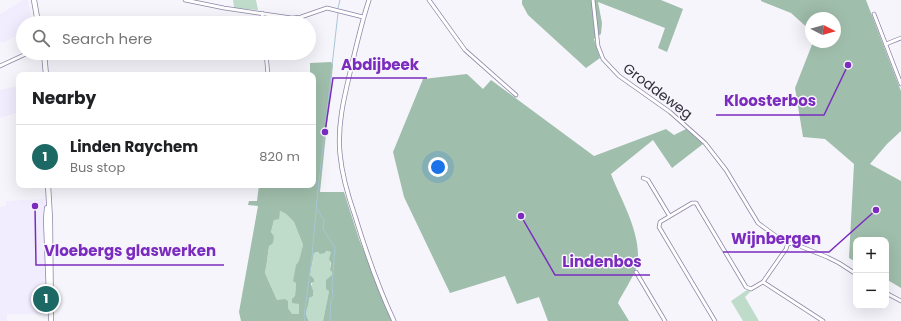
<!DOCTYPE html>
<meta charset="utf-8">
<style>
:root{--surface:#fff;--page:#f2f2f2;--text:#202124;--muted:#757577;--line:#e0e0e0;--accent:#1b6864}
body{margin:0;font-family:Poppins,sans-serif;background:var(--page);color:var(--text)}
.controls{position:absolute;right:12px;bottom:12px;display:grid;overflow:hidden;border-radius:8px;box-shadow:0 4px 16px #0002}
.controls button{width:36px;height:36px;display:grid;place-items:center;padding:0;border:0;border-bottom:1px solid var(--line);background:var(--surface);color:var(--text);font:20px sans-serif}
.compass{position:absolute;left:805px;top:12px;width:36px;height:36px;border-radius:50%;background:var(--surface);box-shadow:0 4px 16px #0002;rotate:96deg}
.you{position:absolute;left:438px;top:167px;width:14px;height:14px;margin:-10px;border:3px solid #fff;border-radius:50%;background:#1a73e8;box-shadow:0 0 0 6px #1a73e833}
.badge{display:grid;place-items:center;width:26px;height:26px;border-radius:50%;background:var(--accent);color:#fff;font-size:13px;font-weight:700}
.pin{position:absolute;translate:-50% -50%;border:2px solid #fff;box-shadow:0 1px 4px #0006}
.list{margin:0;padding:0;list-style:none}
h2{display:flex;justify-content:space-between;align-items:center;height:52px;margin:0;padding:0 16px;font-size:17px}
h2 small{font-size:13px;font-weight:400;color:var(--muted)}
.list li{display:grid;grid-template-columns:26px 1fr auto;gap:12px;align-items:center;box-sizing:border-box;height:64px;padding:0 16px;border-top:1px solid var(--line)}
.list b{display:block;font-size:15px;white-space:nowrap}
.list p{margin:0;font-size:13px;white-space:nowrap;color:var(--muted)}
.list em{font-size:13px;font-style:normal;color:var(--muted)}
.icon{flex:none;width:22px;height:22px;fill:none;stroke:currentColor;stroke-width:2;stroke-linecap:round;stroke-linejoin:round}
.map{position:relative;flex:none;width:901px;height:321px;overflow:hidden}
.search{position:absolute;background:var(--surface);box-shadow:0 4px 16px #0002;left:16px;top:16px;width:300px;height:44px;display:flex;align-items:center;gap:10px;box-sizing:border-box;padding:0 14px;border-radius:22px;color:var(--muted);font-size:15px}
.panel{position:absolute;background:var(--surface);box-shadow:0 4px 16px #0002;left:16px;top:72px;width:300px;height:116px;border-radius:8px}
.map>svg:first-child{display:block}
.built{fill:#f1edfe}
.green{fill:#bfdccb}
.forest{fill:#a0beac;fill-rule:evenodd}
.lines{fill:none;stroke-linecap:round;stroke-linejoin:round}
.stream{stroke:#a6c7d6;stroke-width:1}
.minor-casing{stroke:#8e85a6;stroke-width:4.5}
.tertiary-casing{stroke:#8e85a6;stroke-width:5}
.primary-casing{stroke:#8e85a6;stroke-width:6}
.minor{stroke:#fff;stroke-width:3}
.tertiary{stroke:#fff;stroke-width:3.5}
.primary{stroke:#fff;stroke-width:4.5}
.labels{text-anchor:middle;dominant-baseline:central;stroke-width:3;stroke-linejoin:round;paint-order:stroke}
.street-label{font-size:14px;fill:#302c3a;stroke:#f7f5fc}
.leader{fill:none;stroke:#7b2cbf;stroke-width:1.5}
.callout-dot{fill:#7b2cbf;stroke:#f7f5fc;stroke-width:1.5}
.callout-label{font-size:15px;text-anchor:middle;font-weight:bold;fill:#7b2cbf;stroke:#f7f5fc;stroke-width:3;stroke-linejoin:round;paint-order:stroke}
</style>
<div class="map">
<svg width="901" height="321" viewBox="0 0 901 321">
<rect width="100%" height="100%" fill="#f7f5fc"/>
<g class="built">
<polygon points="23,0 28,0 33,23 23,23 23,33 2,43 0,41 0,14"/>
<polygon points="19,86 19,112 0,118 0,90"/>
<polygon points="45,199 49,314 7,314 7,321 0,321 0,207 6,206 6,201"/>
</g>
<g class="green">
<polygon points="233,0 256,0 258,10 234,8"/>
<polygon points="280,211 286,214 294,222 303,245 296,283 295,296 299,304 299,314 292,315 288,308 277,300 265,273 267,261 269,246 274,236 271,232 274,220"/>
<path d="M326 251 331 252 330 270 333 272 332 276 329 278V291L323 321H309C303 312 308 299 313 290L311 286 314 279 310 276 314 253Z"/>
<polygon points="747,290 751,291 745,297 759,321 743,321 731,301"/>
</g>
<g class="forest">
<polygon points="522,0 661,0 683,9 667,52 658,48 665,28 598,2 602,23 601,34 594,39 600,58 586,68 528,15 522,4"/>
<polygon points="761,0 866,0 901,91 901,131 887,144 870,164 901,181 901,288 886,279 886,240 856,240 856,262 849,258 854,164 825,139 803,137 795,88 813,42 835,42 835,18 811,18 811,31 791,13 761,1"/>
<path d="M331 62 333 65 320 192H344L359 239 392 321H323L329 291 326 289V280L332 275V272L330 270 331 263 329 259 331 252 326 251 325 253 320 254 318 252 314 253 310 275 314 279V282L311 283V285L313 290V296L309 298C309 307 303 312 309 321H241L239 312 258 206 248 205 249 201H257L259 185H313V75H310V63ZM280 211 286 214 294 222 303 245 299 261 296 265 293 281 296 283 295 296 292 299V303L299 304V314H292L288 308V301L285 299 277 300 265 273 267 261 269 246 273 243 274 236 271 232 274 220 279 219Z"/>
<path d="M467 74 483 89 491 80 594 156 666 129 674 135 686 129 703 144 672 168 653 140 611 174C621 200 643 236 637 265 636 273 622 294 618 303L629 321H548L539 297 517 304 505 276 450 293 404 197 393 152 423 79Z"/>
</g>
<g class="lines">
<g class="stream">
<polyline points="338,8 340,0"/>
<polyline points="317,209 324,220 323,229 335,247 332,286 333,297 331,300 330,321"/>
<polyline points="305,321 304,316 312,257 317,199 338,13"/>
</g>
<g class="minor-casing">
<g id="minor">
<polyline points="185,0 224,8 292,18 301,17 327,8 363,17"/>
<polyline points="429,0 465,50 516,95"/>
<polyline points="593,0 598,46 603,59 619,76 670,112 705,143 726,170 758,223 780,239 788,243 797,245 827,257 839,263 856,274"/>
<polyline points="262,13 263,23"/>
<polyline points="874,14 901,84"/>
<polyline points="886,44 901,38"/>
<polyline points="266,53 268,75"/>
<polyline points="0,66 28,53"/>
<polyline points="643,178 648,180 669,215"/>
<polyline points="636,272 665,321"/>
<polyline points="763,282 823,321"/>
<polyline points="886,293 901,301"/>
<polyline points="715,321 659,227 660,222 692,203 696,203 746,287 751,289 763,282 786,249 788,243"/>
</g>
</g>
<g class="tertiary-casing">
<path id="tertiary" d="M369 0C362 21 357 43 352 64 345 94 337 123 340 154 342 176 348 196 355 216 366 252 378 287 394 321"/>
</g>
<g class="primary-casing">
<g id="primary">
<polyline points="34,0 38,23"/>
<polyline points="44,53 46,75"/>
<polyline points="48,185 50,219 51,321"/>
<polyline points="47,208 46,219 49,294"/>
</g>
</g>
<use href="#minor" class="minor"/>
<use href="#tertiary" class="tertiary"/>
<use href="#primary" class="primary"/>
</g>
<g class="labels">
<g class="street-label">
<text transform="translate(658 91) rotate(37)">Groddeweg</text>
</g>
</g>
<path class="leader" d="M325 132L333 78H427M848 65L824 115H716M876 210L829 252H723M35 206L36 265H224M521 216L555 275H650"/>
<g class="callout-dot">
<circle cx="325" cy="132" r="4"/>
<circle cx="848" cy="65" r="4"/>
<circle cx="876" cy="210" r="4"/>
<circle cx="35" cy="206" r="4"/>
<circle cx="521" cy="216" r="4"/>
</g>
<g class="callout-label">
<text x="380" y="70">Abdijbeek</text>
<text x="770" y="106">Kloosterbos</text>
<text x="776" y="244">Wijnbergen</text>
<text x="130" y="256">Vloebergs glaswerken</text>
<text x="602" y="267">Lindenbos</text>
</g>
</svg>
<div class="controls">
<button>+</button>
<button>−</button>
</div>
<svg class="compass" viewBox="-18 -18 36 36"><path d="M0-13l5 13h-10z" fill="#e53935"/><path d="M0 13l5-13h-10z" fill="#757577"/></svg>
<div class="you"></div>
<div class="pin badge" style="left:46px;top:299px">1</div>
<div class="search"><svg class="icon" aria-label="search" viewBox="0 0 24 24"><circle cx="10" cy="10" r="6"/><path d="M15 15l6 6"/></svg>Search here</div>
<section class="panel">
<h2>Nearby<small></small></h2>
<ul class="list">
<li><span class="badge">1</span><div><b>Linden Raychem</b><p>Bus stop</p></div><em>820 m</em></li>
</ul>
</section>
</div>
